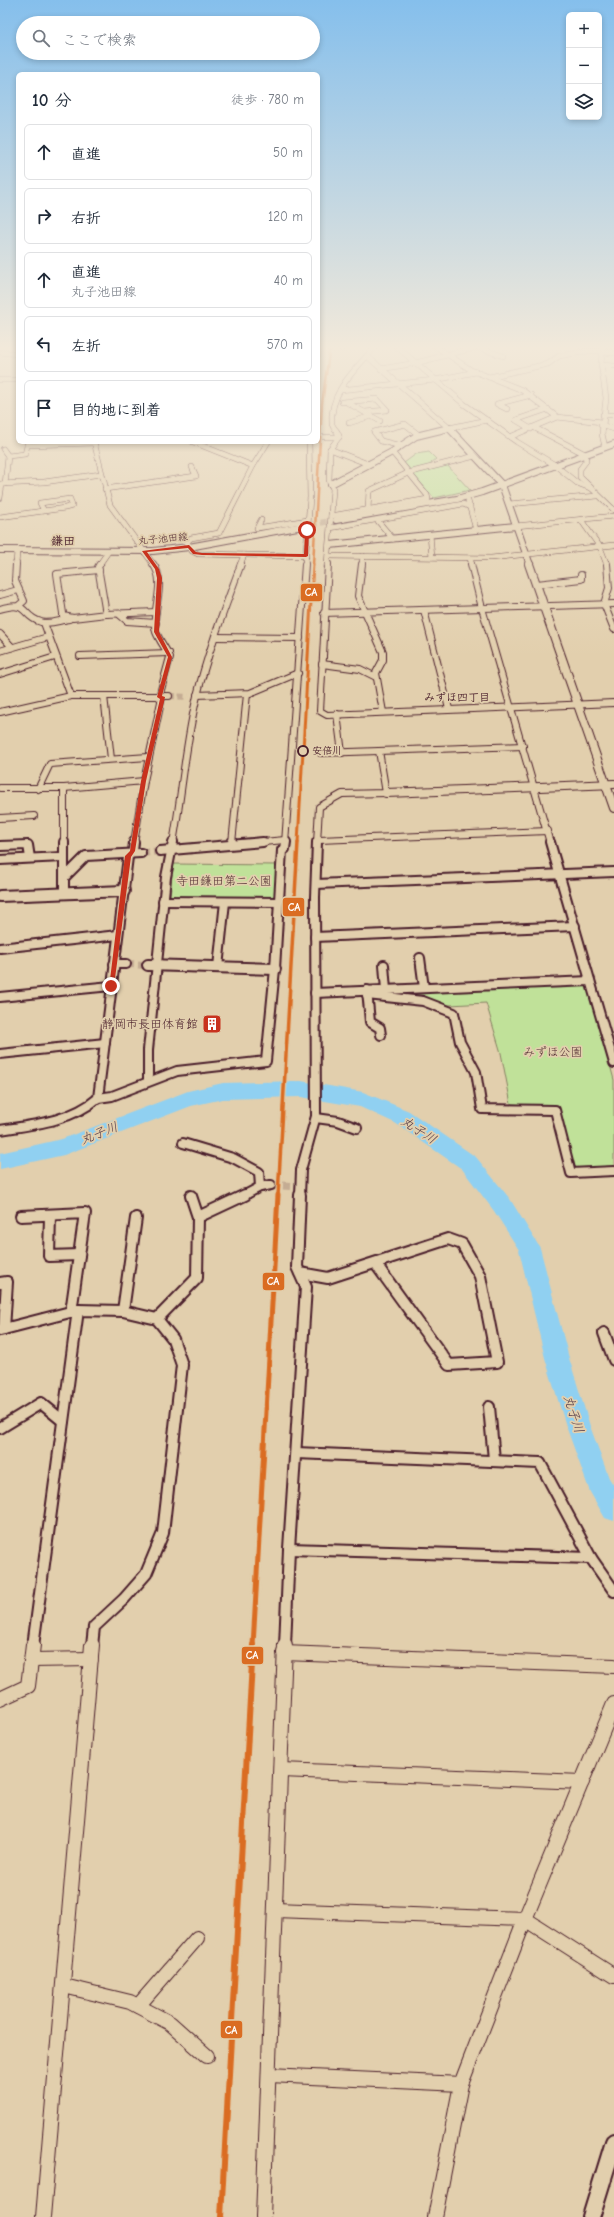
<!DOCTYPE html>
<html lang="ja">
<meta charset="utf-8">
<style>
:root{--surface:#fff;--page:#f6f6f7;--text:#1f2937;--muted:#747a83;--line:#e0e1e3}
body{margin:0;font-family:"Comic Neue","Klee One",sans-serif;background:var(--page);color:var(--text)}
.controls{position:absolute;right:12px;top:12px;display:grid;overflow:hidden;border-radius:6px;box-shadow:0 2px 6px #0003}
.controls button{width:36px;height:36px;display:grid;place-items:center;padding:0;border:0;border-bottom:1px solid var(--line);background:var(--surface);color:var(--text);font:20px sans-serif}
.stop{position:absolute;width:12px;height:12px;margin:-9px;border:3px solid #c8321e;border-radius:50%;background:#fff}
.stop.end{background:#c8321e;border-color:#fff;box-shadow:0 1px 4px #0008}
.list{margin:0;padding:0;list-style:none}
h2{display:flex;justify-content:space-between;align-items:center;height:52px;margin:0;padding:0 16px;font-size:17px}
h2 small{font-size:13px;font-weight:400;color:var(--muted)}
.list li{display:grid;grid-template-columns:26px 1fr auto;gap:12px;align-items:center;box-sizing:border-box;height:56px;margin:0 8px 8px;padding:0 8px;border:1px solid var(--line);border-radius:6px}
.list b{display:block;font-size:15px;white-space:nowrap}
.list p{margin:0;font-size:13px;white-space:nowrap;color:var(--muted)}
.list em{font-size:13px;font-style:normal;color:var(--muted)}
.icon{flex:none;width:22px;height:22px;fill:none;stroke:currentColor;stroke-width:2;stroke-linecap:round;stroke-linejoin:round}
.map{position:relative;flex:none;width:614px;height:2217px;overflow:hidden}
.search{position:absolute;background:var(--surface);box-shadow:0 2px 6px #0003;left:16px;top:16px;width:304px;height:44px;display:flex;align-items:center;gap:10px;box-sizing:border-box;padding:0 14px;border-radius:22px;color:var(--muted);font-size:15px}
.panel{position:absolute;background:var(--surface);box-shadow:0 2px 6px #0003;left:16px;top:72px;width:304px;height:372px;border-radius:6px}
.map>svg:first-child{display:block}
.green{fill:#c0e199;stroke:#858062}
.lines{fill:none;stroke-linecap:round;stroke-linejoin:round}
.river{fill:#90d0f1;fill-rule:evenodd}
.minor-tunnel-far1{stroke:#c4ac93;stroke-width:6;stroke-dasharray:6 3.5;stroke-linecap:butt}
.minor-tunnel{stroke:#c4ac93;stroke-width:8;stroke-dasharray:8 4;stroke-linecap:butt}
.tertiary-tunnel{stroke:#c4ac93;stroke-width:6;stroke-dasharray:6 3;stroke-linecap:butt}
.minor-far4-casing{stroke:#4a1f2b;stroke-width:6}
.minor-far3-casing{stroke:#4a1f2b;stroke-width:8}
.minor-far2-casing{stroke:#4a1f2b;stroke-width:12}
.minor-far1-casing{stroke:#4a1f2b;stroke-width:14}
.minor-casing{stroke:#4a1f2b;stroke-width:16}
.tertiary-far3-casing{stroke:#4a1f2b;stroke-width:8}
.tertiary-far2-casing{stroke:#4a1f2b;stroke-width:10}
.tertiary-far1-casing{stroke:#4a1f2b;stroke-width:14}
.tertiary-casing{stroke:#4a1f2b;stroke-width:20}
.minor-far4{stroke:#e2cfad;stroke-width:5}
.minor-far3{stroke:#e2cfad;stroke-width:6}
.minor-far2{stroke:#e2cfad;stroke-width:8}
.minor-far1{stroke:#e2cfad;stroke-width:10}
.minor{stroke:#e2cfad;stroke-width:14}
.tertiary-far3{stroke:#e2cfad;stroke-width:6}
.tertiary-far2{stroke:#e2cfad;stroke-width:8}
.tertiary-far1{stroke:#e2cfad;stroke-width:10}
.tertiary{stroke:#e2cfad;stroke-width:16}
.rail-1-far4-casing{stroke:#e2cfad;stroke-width:4}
.rail-1-far3-casing{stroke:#e2cfad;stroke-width:5}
.rail-1-far2-casing{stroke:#e2cfad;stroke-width:6}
.rail-1-far1-casing{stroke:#e2cfad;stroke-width:8}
.rail-1-casing{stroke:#e2cfad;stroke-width:9}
.rail-1-far4{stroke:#da6c22;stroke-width:2.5}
.rail-1-far3{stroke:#da6c22;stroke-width:3}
.rail-1-far2{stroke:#da6c22;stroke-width:3.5}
.rail-1-far1{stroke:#da6c22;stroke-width:5}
.rail-1{stroke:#da6c22;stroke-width:6}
.route{fill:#c8321e}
.stop-dot{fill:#e2cfad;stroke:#4a1f2b;stroke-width:2}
.labels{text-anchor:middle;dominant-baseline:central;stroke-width:3.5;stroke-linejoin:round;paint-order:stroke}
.far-street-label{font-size:10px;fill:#4a1f2b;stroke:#e2cfad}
.far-stop-label{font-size:10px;font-weight:bold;fill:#4a1f2b;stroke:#e2cfad;text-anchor:start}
.far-neighbourhood-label{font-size:11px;font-weight:bold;fill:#4a1f2b;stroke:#e2cfad}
.far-quarter-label{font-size:12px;font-weight:bold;fill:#4a1f2b;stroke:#e2cfad}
.park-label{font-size:12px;fill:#563236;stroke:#e2cfad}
.poi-label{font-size:12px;fill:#4a1f2b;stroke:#e2cfad;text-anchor:end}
.water-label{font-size:13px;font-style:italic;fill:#543a49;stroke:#e2cfad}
.line-badge{stroke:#e2cfad;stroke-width:1.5}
.badge-label{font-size:11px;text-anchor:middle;font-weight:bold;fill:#fff}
</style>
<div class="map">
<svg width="614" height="2217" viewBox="0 0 614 2217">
<rect width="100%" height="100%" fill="#e2cfad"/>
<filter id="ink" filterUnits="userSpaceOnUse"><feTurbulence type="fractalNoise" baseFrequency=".025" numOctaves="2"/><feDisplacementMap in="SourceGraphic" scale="8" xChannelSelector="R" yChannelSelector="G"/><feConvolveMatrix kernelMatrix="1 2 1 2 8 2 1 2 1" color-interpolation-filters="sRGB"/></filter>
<g filter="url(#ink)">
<g class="green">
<polygon points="429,452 436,459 431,463 432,465 411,471 404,463 416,454"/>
<polygon points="447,465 470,490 434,498 412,473"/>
<polygon points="173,864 276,865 275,898 170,897"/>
<polygon points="583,983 589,986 614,1080 614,1166 574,1168 558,1107 511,1104 501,1053 486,1003 450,1005 398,993"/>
</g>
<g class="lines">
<polygon class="river" points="301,1081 363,1092 409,1111 476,1157 510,1199 540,1248 569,1358 590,1426 609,1478 614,1486 614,1521 605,1518 590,1492 566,1426 545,1358 519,1250 494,1211 462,1169 395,1123 360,1107 301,1097 223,1099 191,1106 64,1155 0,1169 0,1153 62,1139 188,1091 223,1083"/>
<polyline class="minor-tunnel-far1" points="169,696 188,697"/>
<g class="minor-tunnel">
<polyline points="141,853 160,851"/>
<polyline points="126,964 148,965"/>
<polyline points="271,1185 291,1186"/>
</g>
<polyline class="tertiary-tunnel" points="303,526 336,520"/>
<g class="minor-far4-casing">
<g id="minor-far4">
<polyline points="396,346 464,404 517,442 555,465 577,483 590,488"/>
<polyline points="435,346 471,370 522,390 557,417 510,437"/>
<polyline points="603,347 601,363 606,398 602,434 605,447"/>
<polyline points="342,349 345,346"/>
<polyline points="0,352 18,354"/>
<polyline points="602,352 614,353"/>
<polyline points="318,355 319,346"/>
<polyline points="367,356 449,428 487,420"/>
<polyline points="601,365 614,366"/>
<polyline points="381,369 416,363 477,347 503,356"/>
<polyline points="489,377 548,364 559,356 588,351 603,351"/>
<polyline points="0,380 18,380"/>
<polyline points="340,390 435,380 476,372"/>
<polyline points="342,402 377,399 387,410 365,412"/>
<polyline points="348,403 380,421"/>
<polyline points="507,409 497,404 531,395"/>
<polyline points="603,415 614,415"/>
<polyline points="557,417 602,422"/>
<polyline points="349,423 371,416"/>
<polyline points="601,425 614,429"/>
<polyline points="535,428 585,454 586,461 580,469 580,477 614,510"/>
<polyline points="531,429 516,420 548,409"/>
<polyline points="318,437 339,437"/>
<path d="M339 437C339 431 333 429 332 424 329 391 357 368 376 346"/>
<polyline points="339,437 330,449 368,464"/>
<polyline points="94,442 110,505 154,565"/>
<polyline points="193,442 253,466"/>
<polyline points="268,442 253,466 219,533 191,538 187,542 192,551 198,554 306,556"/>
<polyline points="27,445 95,443"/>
<polyline points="401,446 381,441 374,432 405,424 419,435"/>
<polyline points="3,449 8,456 5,484"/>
<polyline points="8,456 25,454 28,442"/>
<polyline points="0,484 44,482 101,474"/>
<polyline points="105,489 196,476 192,467"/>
<polyline points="0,498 2,484"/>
<polyline points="468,501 476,530"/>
<polyline points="509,504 597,496"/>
<polyline points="368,510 369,491 408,473 475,456"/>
<polyline points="331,516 428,499 427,495 392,452"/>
<polyline points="0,517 65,508 72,506 70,499 40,503 44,511"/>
<polyline points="261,520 257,528 308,520"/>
<polyline points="377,520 393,539"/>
<polyline points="581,520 600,547 607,565"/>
<polyline points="516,526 614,516"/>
<polyline points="330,528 463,504 470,507"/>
<polyline points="430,535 432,557"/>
<polyline points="328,556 491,558 614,545"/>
<polyline points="470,558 472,565"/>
<polyline points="16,565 17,551"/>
<polyline points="99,565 108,552"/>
<polyline points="240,565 244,555"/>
<polyline points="305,565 310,497 309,442"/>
<polyline points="327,565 333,489 329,480 330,449"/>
<polyline points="362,565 363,556"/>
</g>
</g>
<g class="minor-far3-casing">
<g id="minor-far3">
<polyline points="16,564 15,581 24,601 18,606"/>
<path d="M153 564C168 583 150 613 156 632 159 640 166 649 170 657L159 697"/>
<polyline points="328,564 320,711 327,715 614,703"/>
<polyline points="362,564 358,596 383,652 383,660 376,673 383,712"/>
<polyline points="471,564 482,608 550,843"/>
<polyline points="607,564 609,588 604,604 614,629"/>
<polyline points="537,584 581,579 581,575"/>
<polyline points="0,595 18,590"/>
<path d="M0 609C30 600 20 616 41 622 50 625 60 620 69 619"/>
<polyline points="424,610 449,709"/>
<polyline points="324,613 614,604"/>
<polyline points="106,614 156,612"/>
<polyline points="120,615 127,621 156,623"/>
<polyline points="63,616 73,618 106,614 98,567 100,564"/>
<polyline points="64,620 57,574 99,570"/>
<polyline points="44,623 71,696"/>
<polyline points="0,634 12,647"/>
<polyline points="215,637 300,638"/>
<polyline points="0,651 48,637"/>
<polyline points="80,656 169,653"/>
<polyline points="322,664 360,669 376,677"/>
<polyline points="0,674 55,657"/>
<polyline points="197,695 250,693 298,673"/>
<polyline points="104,696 111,759"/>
<polyline points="0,712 71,696 169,696"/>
<polyline points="337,714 342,753"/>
<polyline points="321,753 523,746"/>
<polyline points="0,788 64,788 144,781"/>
<polyline points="64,788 64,843"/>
<polyline points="38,789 50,764 148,757"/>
<polyline points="0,818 34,816"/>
<polyline points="319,840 548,831"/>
<polyline points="134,843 144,781 162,697"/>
<path d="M173 843C182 794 185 745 197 696 208 651 225 608 241 564"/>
<polyline points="232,843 247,694"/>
<polyline points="252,843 285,840"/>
<polyline points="285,843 305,564"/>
<polyline points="317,843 319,807 342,794 386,793 379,751"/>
</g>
</g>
<g class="minor-far2-casing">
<g id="minor-far2">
<polyline points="64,842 64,878"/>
<polyline points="550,842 614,1063"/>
<polyline points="232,844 232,842"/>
<polyline points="0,846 28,845 30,858"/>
<polyline points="160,851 263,842"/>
<polyline points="0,860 63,857"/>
<polyline points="316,884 614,872"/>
<polyline points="64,894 64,878 86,856 141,853"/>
<polyline points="163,901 279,902"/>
<polyline points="315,937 575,926"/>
<polyline points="0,948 118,935"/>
<polyline points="420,958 424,988"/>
<polyline points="114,964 126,964"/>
<polyline points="384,965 386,990"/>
<polyline points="218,967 225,902"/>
<polyline points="367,990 370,1022 380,1028 381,1035"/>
<polyline points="315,993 590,981"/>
<polyline points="367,995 423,1001 454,1013 460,1042 476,1072 482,1109 555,1110 571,1173 614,1171"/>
<polyline points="0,997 111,986"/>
<polyline points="0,1054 105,1043"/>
<polyline points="148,1081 148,1050 166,877 173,842"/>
<polyline points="98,1098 112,1096 177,1071 266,1061 275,969 282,850 285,849 286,842"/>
<polyline points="316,1118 338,1121 357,1128"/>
<path d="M0 1130C33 1125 72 1121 98 1098L128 857 133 851 134 842"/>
<polyline points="183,1143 233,1158 259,1172 260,1187 271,1185"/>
<polyline points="243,1196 260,1187"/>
<polyline points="300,1196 301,1170 316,1116 315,897 317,842"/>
</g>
</g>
<g class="minor-far1-casing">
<g id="minor-far1">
<polyline points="50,1215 49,1256 79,1255"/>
<polyline points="21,1216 85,1213 71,1312"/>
<polyline points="198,1217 245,1195"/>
<polyline points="300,1273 328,1278 448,1239 462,1244 480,1276 497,1362 449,1365 375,1263"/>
<polyline points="0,1283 7,1282 4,1329"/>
<polyline points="123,1311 136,1218"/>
<polyline points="157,1319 197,1278 198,1217 191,1196"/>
<polyline points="0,1330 78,1310 123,1311 157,1319 173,1339 182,1365 163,1533 146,1574 124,1599 94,1627 92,1646"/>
<polyline points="604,1333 614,1360"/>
<polyline points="489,1407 494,1459"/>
<polyline points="0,1428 41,1403 63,1421"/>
<polyline points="296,1453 540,1463 591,1558 614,1591"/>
<polyline points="289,1549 591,1558"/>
<polyline points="33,1646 78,1310"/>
<polyline points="285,1646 289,1549 306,1287 297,1267 300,1195"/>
</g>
</g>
<g class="minor-casing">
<g id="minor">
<polyline points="284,1653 614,1666"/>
<polyline points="32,1660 91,1659"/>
<polyline points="0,1699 28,1686 33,1645"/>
<polyline points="281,1770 582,1782"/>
<polyline points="275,1910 525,1919 614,1976"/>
<polyline points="64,1986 130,2002 170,2023 207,2056"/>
<polyline points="138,2006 197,1938"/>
<polyline points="269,2075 461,2084"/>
<polyline points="43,2217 92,1645"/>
<polyline points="263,2217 285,1645"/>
<polyline points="435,2217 461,2084 525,1919 614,1704"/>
</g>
</g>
<g class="tertiary-far3-casing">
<g id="tertiary-far3">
<polyline points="331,484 392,452 416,436 449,428 502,485 530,565"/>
<polyline points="336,520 457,499 482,492 614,444"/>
<polyline points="330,545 516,526"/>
<polyline points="0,550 153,551 189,547 303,526"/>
</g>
</g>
<g class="tertiary-far2-casing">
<g id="tertiary-far2">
<polyline points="529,564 614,808"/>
<polyline points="386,793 614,784"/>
</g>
</g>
<g class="tertiary-far1-casing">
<g id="tertiary-far1">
<polyline points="0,896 124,891"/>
<polyline points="148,965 275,969"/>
</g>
</g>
<g class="tertiary-casing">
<polyline id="tertiary" points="591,2217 614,2142"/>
</g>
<use href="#minor-far4" class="minor-far4"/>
<use href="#minor-far3" class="minor-far3"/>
<use href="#minor-far2" class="minor-far2"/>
<use href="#minor-far1" class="minor-far1"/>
<use href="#minor" class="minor"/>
<use href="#tertiary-far3" class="tertiary-far3"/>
<use href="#tertiary-far2" class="tertiary-far2"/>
<use href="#tertiary-far1" class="tertiary-far1"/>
<use href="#tertiary" class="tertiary"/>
<g class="rail-1-far4-casing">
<polyline id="rail-1-far4" points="313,565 322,404 330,346"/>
</g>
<g class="rail-1-far3-casing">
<polyline id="rail-1-far3" points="298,843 313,564"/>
</g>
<g class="rail-1-far2-casing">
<polyline id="rail-1-far2" points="278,1196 298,842"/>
</g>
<g class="rail-1-far1-casing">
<polyline id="rail-1-far1" points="253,1646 278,1195"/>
</g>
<g class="rail-1-casing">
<polyline id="rail-1" points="221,2217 253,1645"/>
</g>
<use href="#rail-1-far4" class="rail-1-far4"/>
<use href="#rail-1-far3" class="rail-1-far3"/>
<use href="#rail-1-far2" class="rail-1-far2"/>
<use href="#rail-1-far1" class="rail-1-far1"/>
<use href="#rail-1" class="rail-1"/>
</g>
</g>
<linearGradient id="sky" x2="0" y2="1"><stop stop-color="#85bfec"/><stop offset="0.53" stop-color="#f2e9da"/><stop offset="1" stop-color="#f2e9da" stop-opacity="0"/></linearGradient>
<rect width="614" height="656" fill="url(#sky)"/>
<polygon class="route" points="307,529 309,530 308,556 306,557 202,555 193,554 188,548 147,552 159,569 162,578 159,632 172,657 162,696 165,697 146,781 135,851 131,857 114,986 109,988 125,856 130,851 141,781 160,699 157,697 168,657 154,632 157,578 155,569 142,551 189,545 196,552 202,553 304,554 305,530"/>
<defs>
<g id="building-square" transform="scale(1)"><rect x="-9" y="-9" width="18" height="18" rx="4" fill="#c8321e" stroke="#e2cfad"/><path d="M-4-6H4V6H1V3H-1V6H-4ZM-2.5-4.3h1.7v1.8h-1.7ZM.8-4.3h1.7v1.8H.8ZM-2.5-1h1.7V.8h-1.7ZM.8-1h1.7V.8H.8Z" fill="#fff"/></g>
</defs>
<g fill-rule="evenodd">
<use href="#building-square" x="212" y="1024"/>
</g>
<circle class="stop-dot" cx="303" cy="751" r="5"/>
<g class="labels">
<g class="far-street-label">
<text transform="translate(163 539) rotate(-5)">丸子池田線</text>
</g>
<g class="far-stop-label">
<text x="312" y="751">安倍川</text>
</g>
<g class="far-neighbourhood-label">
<text x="457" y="697">みずほ四丁目</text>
</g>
<g class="far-quarter-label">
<text x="63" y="541">鎌田</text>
</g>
<g class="park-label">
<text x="224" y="881">寺田鎌田第二公園</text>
<text x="553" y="1052">みずほ公園</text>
</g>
<g class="poi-label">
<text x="198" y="1024">静岡市長田体育館</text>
</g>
<g class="water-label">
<text transform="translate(419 1130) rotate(33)">丸子川</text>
<text transform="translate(99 1133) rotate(-21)">丸子川</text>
<text transform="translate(574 1414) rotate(72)">丸子川</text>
</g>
</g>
<g class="line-badge">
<rect x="300" y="583" width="23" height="19" rx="4" fill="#da6c22"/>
<rect x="282" y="897" width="23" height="20" rx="4" fill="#da6c22"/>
<rect x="262" y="1272" width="23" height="19" rx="4" fill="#da6c22"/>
<rect x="241" y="1646" width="23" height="19" rx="4" fill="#da6c22"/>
<rect x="220" y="2020" width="23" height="19" rx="4" fill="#da6c22"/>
</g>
<g class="badge-label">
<text x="311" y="596">CA</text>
<text x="294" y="911">CA</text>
<text x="273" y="1285">CA</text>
<text x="252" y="1659">CA</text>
<text x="231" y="2034">CA</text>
</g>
</svg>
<div class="controls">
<button>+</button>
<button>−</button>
<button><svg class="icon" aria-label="layers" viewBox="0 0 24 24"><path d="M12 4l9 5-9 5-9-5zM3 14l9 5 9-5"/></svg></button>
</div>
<div class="stop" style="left:307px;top:530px"></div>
<div class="stop end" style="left:111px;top:986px"></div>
<div class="search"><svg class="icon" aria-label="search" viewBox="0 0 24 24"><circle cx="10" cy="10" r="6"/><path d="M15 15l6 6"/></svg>ここで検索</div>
<section class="panel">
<h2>10 分<small>徒歩 · 780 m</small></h2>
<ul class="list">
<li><svg class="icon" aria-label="ahead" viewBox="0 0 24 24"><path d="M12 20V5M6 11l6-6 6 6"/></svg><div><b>直進</b></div><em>50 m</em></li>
<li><svg class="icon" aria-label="right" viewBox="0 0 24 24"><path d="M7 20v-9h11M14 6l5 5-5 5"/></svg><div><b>右折</b></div><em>120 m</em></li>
<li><svg class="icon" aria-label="ahead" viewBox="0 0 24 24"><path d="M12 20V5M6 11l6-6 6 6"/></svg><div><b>直進</b><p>丸子池田線</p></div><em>40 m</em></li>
<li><svg class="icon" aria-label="left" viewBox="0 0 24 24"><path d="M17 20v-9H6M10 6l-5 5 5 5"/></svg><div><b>左折</b></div><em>570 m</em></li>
<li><svg class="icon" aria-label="arrive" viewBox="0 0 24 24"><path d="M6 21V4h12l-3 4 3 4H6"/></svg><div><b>目的地に到着</b></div></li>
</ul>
</section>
</div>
